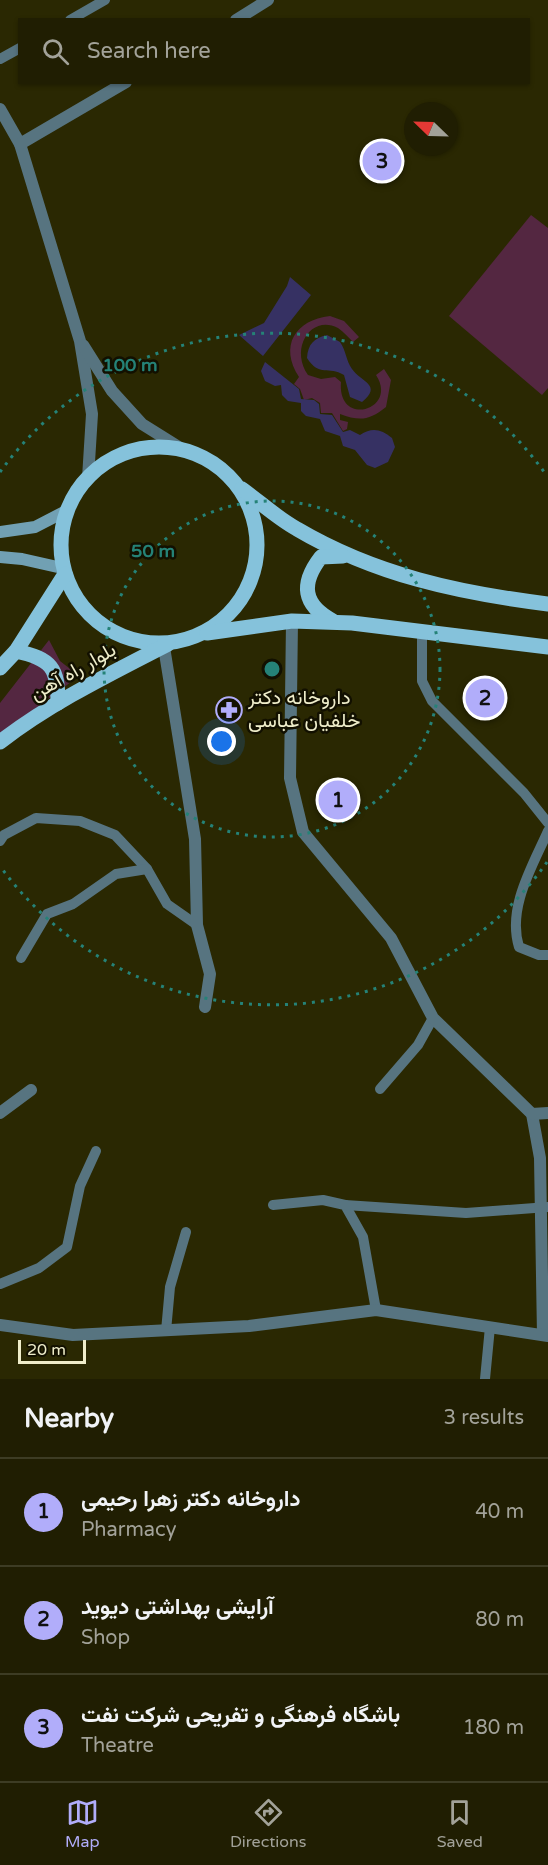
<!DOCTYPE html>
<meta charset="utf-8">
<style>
:root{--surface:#201e02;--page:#28270c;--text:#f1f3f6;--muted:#a2a299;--line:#3d3c24;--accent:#b1adfa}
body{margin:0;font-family:"Varela Round",Vazirmatn,sans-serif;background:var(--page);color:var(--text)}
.compass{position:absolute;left:404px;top:102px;width:54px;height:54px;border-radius:50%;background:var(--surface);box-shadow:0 2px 4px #0004;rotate:293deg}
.scale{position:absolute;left:18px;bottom:15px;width:68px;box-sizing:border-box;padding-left:6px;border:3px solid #efedca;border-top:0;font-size:16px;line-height:21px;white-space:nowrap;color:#efedca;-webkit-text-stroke:4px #121000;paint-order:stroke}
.you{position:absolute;left:222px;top:742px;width:21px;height:21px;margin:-15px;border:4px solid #fff;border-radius:50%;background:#1a73e8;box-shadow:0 0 0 9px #1a73e833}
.badge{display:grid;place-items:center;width:39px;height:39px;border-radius:50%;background:var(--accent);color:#111;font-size:20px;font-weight:700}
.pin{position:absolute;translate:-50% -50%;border:3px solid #fff;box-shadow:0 2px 6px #0006}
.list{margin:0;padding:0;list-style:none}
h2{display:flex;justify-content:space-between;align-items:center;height:78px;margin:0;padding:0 24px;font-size:26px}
h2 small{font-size:20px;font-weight:400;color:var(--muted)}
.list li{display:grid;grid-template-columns:39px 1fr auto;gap:18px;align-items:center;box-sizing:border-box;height:108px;padding:0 24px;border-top:2px solid var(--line)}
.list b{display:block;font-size:22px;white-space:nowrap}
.list p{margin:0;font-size:20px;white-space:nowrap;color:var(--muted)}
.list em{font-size:20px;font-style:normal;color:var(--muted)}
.icon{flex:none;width:33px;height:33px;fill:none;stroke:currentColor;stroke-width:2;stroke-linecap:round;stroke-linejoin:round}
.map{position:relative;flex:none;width:548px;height:1379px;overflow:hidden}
.search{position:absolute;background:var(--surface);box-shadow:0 2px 4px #0004;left:18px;right:18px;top:18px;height:66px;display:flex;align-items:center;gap:15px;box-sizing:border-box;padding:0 21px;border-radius:0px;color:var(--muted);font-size:22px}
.sheet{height:402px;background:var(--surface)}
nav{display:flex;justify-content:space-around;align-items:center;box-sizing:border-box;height:84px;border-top:2px solid var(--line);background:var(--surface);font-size:16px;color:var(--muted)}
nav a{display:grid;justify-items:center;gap:3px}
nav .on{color:var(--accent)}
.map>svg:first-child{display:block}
.green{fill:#542741}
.water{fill:#363163}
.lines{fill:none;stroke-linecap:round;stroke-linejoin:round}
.lane{stroke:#577480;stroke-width:10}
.street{stroke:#577480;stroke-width:12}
.secondary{stroke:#71a0b3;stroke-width:12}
.primary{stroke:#85c2db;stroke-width:15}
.ring{fill:none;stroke:#258277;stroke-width:3;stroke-dasharray:3 6}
.labels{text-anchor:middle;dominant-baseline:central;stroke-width:5;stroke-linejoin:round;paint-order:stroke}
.street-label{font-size:20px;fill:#efedca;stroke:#121000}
.poi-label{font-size:20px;fill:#efedca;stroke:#121000;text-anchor:start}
.centre{fill:#258277;stroke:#121000;stroke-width:3}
.ring-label{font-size:18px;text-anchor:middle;font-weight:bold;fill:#258277;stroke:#121000;stroke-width:5;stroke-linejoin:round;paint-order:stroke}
</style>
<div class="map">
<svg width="548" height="1379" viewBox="0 0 548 1379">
<rect width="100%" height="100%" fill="#2a2802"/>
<g class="green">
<polygon points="531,215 548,228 548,388 542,395 449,316"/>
<path d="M330 316 344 321 359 337 353 342C348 337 344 332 338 328 312 314 289 347 308 375L321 379 335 377 341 382C337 428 399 410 376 375L384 369 391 380 386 407C369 421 359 421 340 414V420L348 422 347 429 343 431 332 413H321L320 403 312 398 304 400 300 389 294 384 299 377C279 346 295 320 330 316Z"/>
<polygon points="49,640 60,661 79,676 0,735 0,703"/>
</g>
<g class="water">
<polygon points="290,277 311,295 263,356 239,335 264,323 287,286"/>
<path d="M327 335 340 342C346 350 346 361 352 369 361 382 383 385 362 402L350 397 344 375C328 365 320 378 307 358 308 344 314 338 327 335Z"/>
<path d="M265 362 299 389 301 399 314 400 319 404 320 414 332 415 343 432 350 430 360 435C372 427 381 429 392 438L395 447 388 462 375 468 367 465 355 450 343 446 340 436 325 431 320 419 306 416 301 411V403L288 401 282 395 281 385 275 386 265 381 261 371Z"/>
</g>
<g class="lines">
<g class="lane">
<polyline points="70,20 105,0"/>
<polyline points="0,59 20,48"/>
<polyline points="422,632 422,681 432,701 524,793 548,823"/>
<path d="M548 831C532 867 507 908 519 947L539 955H548"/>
<polyline points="0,841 4,835 36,818 80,821 115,835 147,869 167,904 197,925"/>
<polyline points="21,958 47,914 73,904 116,874 147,869"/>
<polyline points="380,1089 418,1045 433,1018"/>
<polyline points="273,1205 323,1200 345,1205 363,1237 376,1310"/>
<polyline points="345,1205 466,1213 548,1207"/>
<polyline points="0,1284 39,1268 67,1247 80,1186 96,1151"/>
<polyline points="166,1331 170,1287 186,1232"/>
<polyline points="485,1379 490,1327"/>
</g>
<g class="street">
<polyline points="236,20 268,0"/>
<polyline points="0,109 20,144 80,341 92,414 88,478"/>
<polyline points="20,144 126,82"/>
<polyline points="83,345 112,391 142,424 182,449"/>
<polyline points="292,621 290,778 303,832 391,938 433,1018 532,1114 540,1158 543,1335"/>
<polyline points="164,647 195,839 197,925 210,974 205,1007"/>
<polyline points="0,1113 31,1090"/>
<polyline points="532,1114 548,1113"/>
<polyline points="0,1325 73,1335 249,1326 376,1310 548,1336"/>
</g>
<g class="secondary">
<polyline points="0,532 35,527 68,510"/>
<polyline points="0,557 22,559 62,568"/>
</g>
<g class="primary">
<circle cx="159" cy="545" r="98"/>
<path d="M242 489C260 502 277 518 297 529 375 575 459 593 548 604"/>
<path d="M333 621C303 605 300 584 321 557L343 556"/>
<polyline points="207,633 292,621 352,623 548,647"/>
<path d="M16 651C52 659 58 668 58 703"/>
<polyline points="0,668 16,651 65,574"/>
<path d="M0 742C52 702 110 674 168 644"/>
</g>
</g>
<g class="ring">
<circle cx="272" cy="669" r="168"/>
<path d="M547 862A336 336 0 0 1 0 866M0 472A336 336 0 0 1 547 476"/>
</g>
<defs>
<g id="pharmacy-ring" transform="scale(1.35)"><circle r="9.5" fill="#121000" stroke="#b1adfa" stroke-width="1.5"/><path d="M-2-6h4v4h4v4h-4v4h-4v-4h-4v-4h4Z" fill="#b1adfa"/></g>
</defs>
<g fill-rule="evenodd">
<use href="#pharmacy-ring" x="229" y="710"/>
</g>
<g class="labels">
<g class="street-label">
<text transform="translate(73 672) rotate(-30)">بلوار راه آهن</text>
</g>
<g class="poi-label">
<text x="248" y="698">داروخانه دکتر<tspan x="248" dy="23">خلفیان عباسی</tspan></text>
</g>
</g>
<circle cx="272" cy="669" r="9" class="centre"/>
<g class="ring-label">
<text x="130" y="371">100 m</text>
<text x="153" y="557">50 m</text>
</g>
</svg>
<svg class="compass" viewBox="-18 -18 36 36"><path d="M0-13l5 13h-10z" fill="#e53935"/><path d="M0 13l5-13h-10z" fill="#a2a299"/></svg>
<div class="scale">20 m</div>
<div class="you"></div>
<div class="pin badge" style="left:338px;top:800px">1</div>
<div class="pin badge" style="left:485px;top:698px">2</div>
<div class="pin badge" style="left:382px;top:161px">3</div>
<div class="search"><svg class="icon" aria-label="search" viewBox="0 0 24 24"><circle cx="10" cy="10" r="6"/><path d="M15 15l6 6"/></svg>Search here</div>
</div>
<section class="sheet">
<h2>Nearby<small>3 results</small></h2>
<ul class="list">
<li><span class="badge">1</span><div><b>داروخانه دکتر زهرا رحیمی</b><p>Pharmacy</p></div><em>40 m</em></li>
<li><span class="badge">2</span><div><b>آرایشی بهداشتی دیوید</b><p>Shop</p></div><em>80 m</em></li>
<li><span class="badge">3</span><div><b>باشگاه فرهنگی و تفریحی شرکت نفت</b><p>Theatre</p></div><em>180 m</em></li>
</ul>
</section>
<nav>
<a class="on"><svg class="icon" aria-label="map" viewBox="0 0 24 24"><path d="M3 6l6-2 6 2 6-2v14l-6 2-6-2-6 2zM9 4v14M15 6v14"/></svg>Map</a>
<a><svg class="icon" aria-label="directions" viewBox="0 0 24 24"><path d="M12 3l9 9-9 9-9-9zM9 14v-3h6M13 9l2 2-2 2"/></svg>Directions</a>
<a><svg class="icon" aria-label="saved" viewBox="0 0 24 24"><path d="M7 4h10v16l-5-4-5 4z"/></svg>Saved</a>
</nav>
